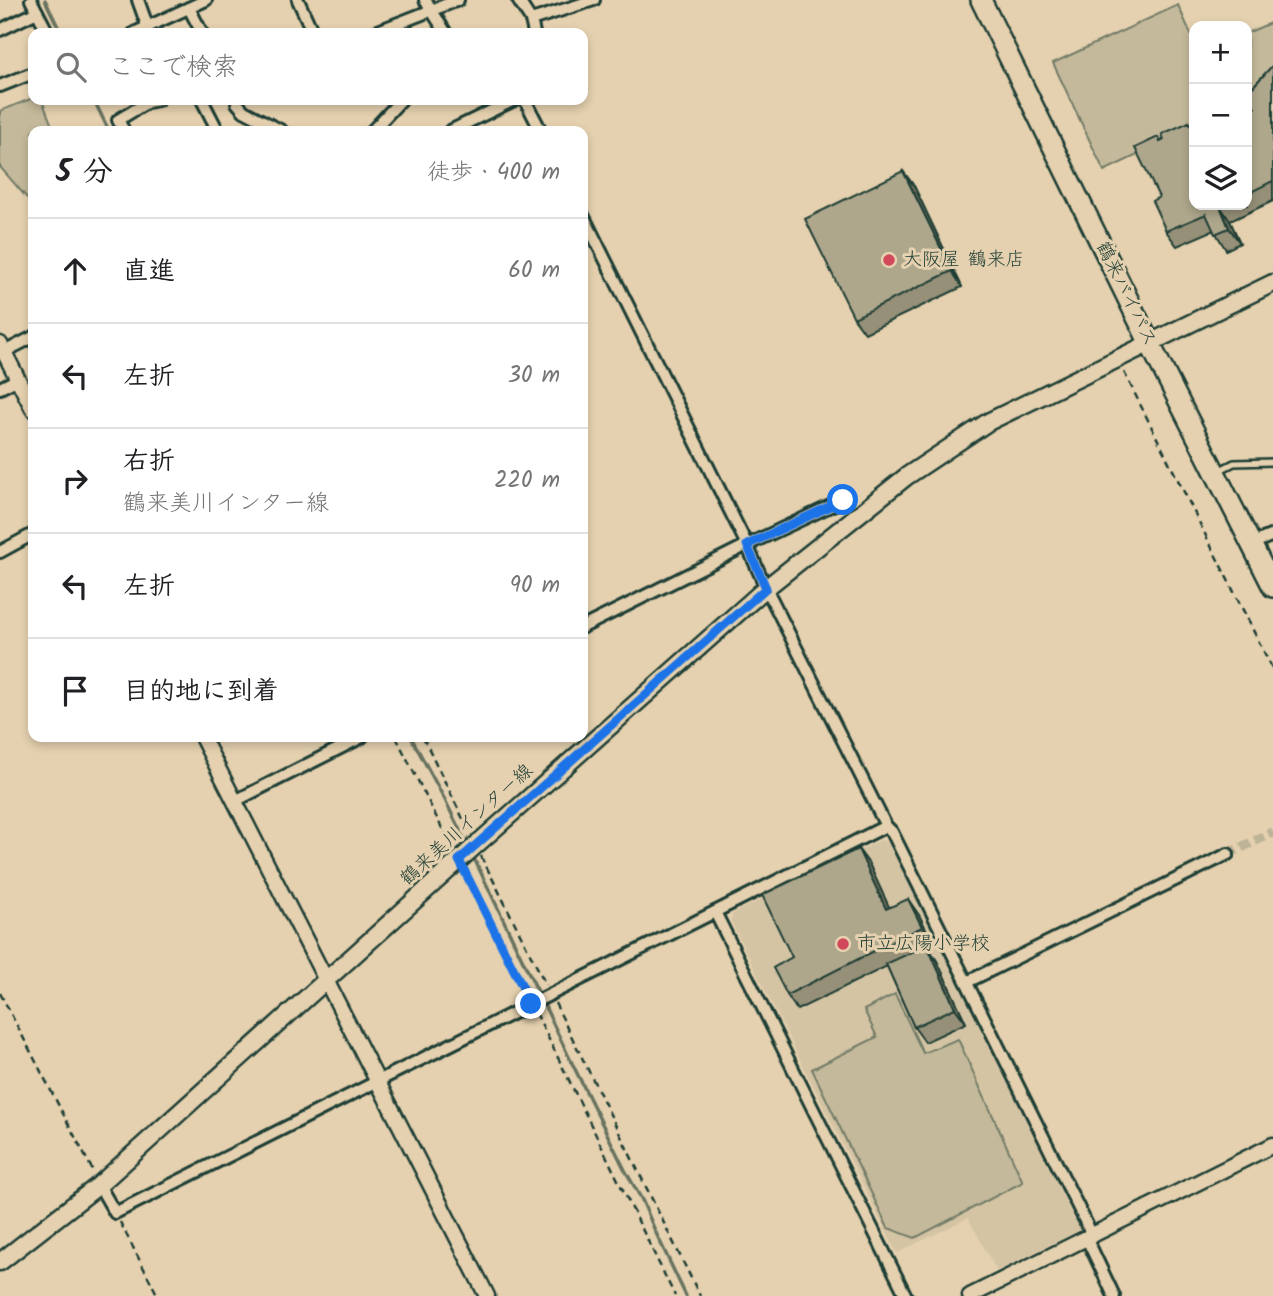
<!DOCTYPE html>
<html lang="ja">
<meta charset="utf-8">
<style>
:root{--surface:#fff;--page:#f6f6f6;--text:#202124;--muted:#757577;--line:#e0e0e0}
body{margin:0;font-family:Kalam,"Klee One",sans-serif;background:var(--page);color:var(--text)}
.controls{position:absolute;right:21px;top:21px;display:grid;overflow:hidden;border-radius:14px;box-shadow:0 4px 10px #0003}
.controls button{width:63px;height:63px;display:grid;place-items:center;padding:0;border:0;border-bottom:2px solid var(--line);background:var(--surface);color:var(--text);font:35px sans-serif}
.stop{position:absolute;width:21px;height:21px;margin:-16px;border:5px solid #1a73e8;border-radius:50%;background:#fff}
.stop.end{background:#1a73e8;border-color:#fff;box-shadow:0 2px 7px #0008}
.list{margin:0;padding:0;list-style:none}
h2{display:flex;justify-content:space-between;align-items:center;height:91px;margin:0;padding:0 28px;font-size:30px}
h2 small{font-size:23px;font-weight:400;color:var(--muted)}
.list li{display:grid;grid-template-columns:46px 1fr auto;gap:21px;align-items:center;box-sizing:border-box;height:105px;padding:0 28px;border-top:2px solid var(--line)}
.list b{display:block;font-size:26px;white-space:nowrap}
.list p{margin:0;font-size:23px;white-space:nowrap;color:var(--muted)}
.list em{font-size:23px;font-style:normal;color:var(--muted)}
.icon{flex:none;width:38px;height:38px;fill:none;stroke:currentColor;stroke-width:2;stroke-linecap:round;stroke-linejoin:round}
.map{position:relative;flex:none;width:1273px;height:1296px;overflow:hidden}
.search{position:absolute;background:var(--surface);box-shadow:0 4px 10px #0003;left:28px;top:28px;width:560px;height:77px;display:flex;align-items:center;gap:18px;box-sizing:border-box;padding:0 24px;border-radius:14px;color:var(--muted);font-size:26px}
.panel{position:absolute;background:var(--surface);box-shadow:0 4px 10px #0003;left:28px;top:126px;width:560px;height:616px;border-radius:14px}
.map>svg:first-child{display:block}
.built{fill:#d4c4a4}
.green{fill:#c4b99a;stroke:#727b67;stroke-width:2}
.lines{fill:none;stroke-linecap:round;stroke-linejoin:round}
.stream{stroke:#677360;stroke-width:3.5}
.street-tunnel{stroke:#bdb396;stroke-width:10;stroke-dasharray:10 5;stroke-linecap:butt}
.lane-casing{stroke:#1f3d34;stroke-width:10}
.street-casing{stroke:#1f3d34;stroke-width:16}
.secondary-casing{stroke:#1f3d34;stroke-width:19}
.primary-casing{stroke:#1f3d34;stroke-width:21}
.highway-casing{stroke:#1f3d34;stroke-width:24}
.path{stroke:#1f3d34;stroke-width:2.5;stroke-dasharray:7 5;stroke-linecap:butt}
.lane{stroke:#e5d1af;stroke-width:5}
.street{stroke:#e5d1af;stroke-width:10}
.secondary{stroke:#e5d1af;stroke-width:14}
.primary{stroke:#e5d1af;stroke-width:16}
.highway{stroke:#e5d1af;stroke-width:19}
.wall{fill:#969078;stroke:#1f3d34;stroke-width:2}
.shaded-wall{fill:#7a7562;stroke:#1f3d34;stroke-width:2}
.building{fill:#aea78c;stroke:#1f3d34;stroke-width:2}
.route{stroke:#1a73e8;stroke-width:9}
.poi-dot{fill:#d1495b;stroke:#e5d1af;stroke-width:2.5}
.labels{text-anchor:middle;dominant-baseline:central;stroke-width:6;stroke-linejoin:round;paint-order:stroke}
.poi-label{font-size:19px;fill:#1f3d34;stroke:#e5d1af;text-anchor:start}
.street-label{font-size:19px;fill:#1f3d34;stroke:#e5d1af}
</style>
<div class="map">
<svg width="1273" height="1296" viewBox="0 0 1273 1296">
<rect width="100%" height="100%" fill="#e5d1af"/>
<filter id="ink" filterUnits="userSpaceOnUse"><feTurbulence type="fractalNoise" baseFrequency=".0143" numOctaves="2"/><feDisplacementMap in="SourceGraphic" scale="14" xChannelSelector="R" yChannelSelector="G"/><feConvolveMatrix kernelMatrix="1 2 1 2 8 2 1 2 1" color-interpolation-filters="sRGB"/></filter>
<g filter="url(#ink)">
<polygon class="built" points="881,840 889,843 1080,1230 997,1271 968,1218 897,1253 731,922 732,914"/>
<g class="green">
<polygon points="1178,5 1194,41 1194,128 1104,171 1053,63"/>
<polygon points="1270,23 1273,28 1273,80 1247,104 1247,33"/>
<polygon points="33,98 33,100 42,100 54,131 33,131 33,199 27,198 0,167 0,111"/>
<polygon points="895,994 923,1053 958,1039 1023,1182 915,1238 888,1228 812,1069 877,1037 864,1010"/>
</g>
<g class="lines">
<g class="stream">
<polyline points="45,0 61,33"/>
<polyline points="94,100 109,131"/>
<polyline points="411,737 445,800 468,847"/>
<polyline points="472,854 569,1057 625,1170 642,1200 656,1233 686,1296"/>
</g>
<polyline class="street-tunnel" points="1228,854 1273,832"/>
<g class="lane-casing">
<polyline id="lane" points="1218,471 1234,463 1273,462"/>
</g>
<g class="street-casing">
<g id="street">
<polyline points="31,0 48,33"/>
<polyline points="138,0 148,28"/>
<polyline points="298,0 313,33"/>
<polyline points="425,0 446,33"/>
<polyline points="518,0 531,20 534,33"/>
<polyline points="189,8 202,33"/>
<polyline points="531,20 594,0"/>
<polyline points="0,30 37,12"/>
<polyline points="134,33 206,0"/>
<polyline points="373,33 458,0"/>
<polyline points="0,86 33,73"/>
<polyline points="202,100 218,131"/>
<polyline points="525,100 541,131"/>
<polyline points="237,103 244,111 282,131"/>
<polyline points="124,131 118,120 148,102 158,100"/>
<polyline points="372,131 401,100"/>
<polyline points="450,131 514,100"/>
<polyline points="583,215 747,545 766,588 886,826 892,832 1092,1235"/>
<polyline points="4,352 33,337"/>
<polyline points="0,388 18,379"/>
<polyline points="1251,544 1273,535"/>
<polyline points="0,552 33,534"/>
<polyline points="583,627 747,545 843,500"/>
<polyline points="235,801 362,737"/>
<polyline points="715,912 906,1296"/>
<polyline points="967,982 1228,854"/>
<polyline points="99,1185 115,1213 886,826"/>
<polyline points="1086,1237 1114,1296"/>
</g>
</g>
<g class="secondary-casing">
<g id="secondary">
<polyline points="0,344 33,409"/>
<polyline points="202,737 487,1296"/>
<polyline points="970,1296 1273,1145"/>
</g>
</g>
<g class="primary-casing">
<polyline id="primary" points="0,1262 99,1185 476,845 766,588 907,476 988,422 1273,283"/>
</g>
<g class="highway-casing">
<polyline id="highway" points="981,0 1150,344 1273,587"/>
</g>
<g class="path">
<polyline points="1124,372 1273,670"/>
<polyline points="396,737 452,848"/>
<polyline points="423,737 469,831"/>
<polyline points="481,856 546,985"/>
<polyline points="465,872 526,995"/>
<polyline points="0,993 94,1173"/>
<polyline points="555,1003 700,1296"/>
<polyline points="536,1013 675,1296"/>
<polyline points="120,1222 158,1296"/>
</g>
<use href="#lane" class="lane"/>
<use href="#street" class="street"/>
<use href="#secondary" class="secondary"/>
<use href="#primary" class="primary"/>
<use href="#highway" class="highway"/>
</g>
<g class="wall">
<polygon points="1273,65 1273,201 1230,221 1240,243 1226,250 1214,230 1177,246 1166,231 1159,197 1161,141 1189,122 1194,129 1194,205 1247,205 1247,112 1252,109 1247,102 1247,93"/>
<polygon points="903,171 914,186 962,287 865,333 854,318"/>
<polygon points="858,849 869,864 889,908 919,915 933,943 927,946 937,961 966,1023 925,1042 914,1027 887,966 797,1010 787,995"/>
</g>
<g class="shaded-wall">
<polygon points="903,171 914,186 962,287 952,271"/>
<polygon points="1220,206 1230,221 1240,243 1229,228"/>
<polygon points="858,849 869,864 897,924 886,909"/>
<polygon points="908,899 919,915 933,943 922,927"/>
<polygon points="927,945 937,961 966,1023 955,1008"/>
</g>
<g class="building">
<polygon points="1273,65 1273,181 1247,194 1247,112 1255,108 1247,100 1247,93"/>
<polygon points="1189,122 1194,132 1194,205 1223,205 1220,206 1229,228 1215,234 1206,214 1166,231 1152,201 1159,197 1135,148 1158,137 1160,142 1164,140 1162,134"/>
<polygon points="903,171 952,271 854,318 805,219"/>
<polygon points="858,849 886,909 908,899 922,927 787,995 773,968 792,957 762,895"/>
<polygon points="927,945 955,1008 914,1027 886,964"/>
</g>
</g>
<g class="lines" filter="url(#ink)">
<polyline class="route" points="531,1004 459,860 766,588 747,545 843,500"/>
</g>
<g class="poi-dot">
<circle cx="889" cy="260" r="7"/>
<circle cx="843" cy="944" r="7"/>
</g>
<g class="labels">
<g class="poi-label">
<text x="903" y="260">大阪屋 鶴来店</text>
<text x="857" y="944">市立広陽小学校</text>
</g>
<g class="street-label">
<text transform="translate(1126 294) rotate(64)">鶴来バイパス</text>
<text transform="translate(467 825) rotate(-42)">鶴来美川インター線</text>
</g>
</g>
</svg>
<div class="controls">
<button>+</button>
<button>−</button>
<button><svg class="icon" aria-label="layers" viewBox="0 0 24 24"><path d="M12 4l9 5-9 5-9-5zM3 14l9 5 9-5"/></svg></button>
</div>
<div class="stop" style="left:843px;top:500px"></div>
<div class="stop end" style="left:531px;top:1004px"></div>
<div class="search"><svg class="icon" aria-label="search" viewBox="0 0 24 24"><circle cx="10" cy="10" r="6"/><path d="M15 15l6 6"/></svg>ここで検索</div>
<section class="panel">
<h2>5 分<small>徒歩 · 400 m</small></h2>
<ul class="list">
<li><svg class="icon" aria-label="ahead" viewBox="0 0 24 24"><path d="M12 20V5M6 11l6-6 6 6"/></svg><div><b>直進</b></div><em>60 m</em></li>
<li><svg class="icon" aria-label="left" viewBox="0 0 24 24"><path d="M17 20v-9H6M10 6l-5 5 5 5"/></svg><div><b>左折</b></div><em>30 m</em></li>
<li><svg class="icon" aria-label="right" viewBox="0 0 24 24"><path d="M7 20v-9h11M14 6l5 5-5 5"/></svg><div><b>右折</b><p>鶴来美川インター線</p></div><em>220 m</em></li>
<li><svg class="icon" aria-label="left" viewBox="0 0 24 24"><path d="M17 20v-9H6M10 6l-5 5 5 5"/></svg><div><b>左折</b></div><em>90 m</em></li>
<li><svg class="icon" aria-label="arrive" viewBox="0 0 24 24"><path d="M6 21V4h12l-3 4 3 4H6"/></svg><div><b>目的地に到着</b></div></li>
</ul>
</section>
</div>
